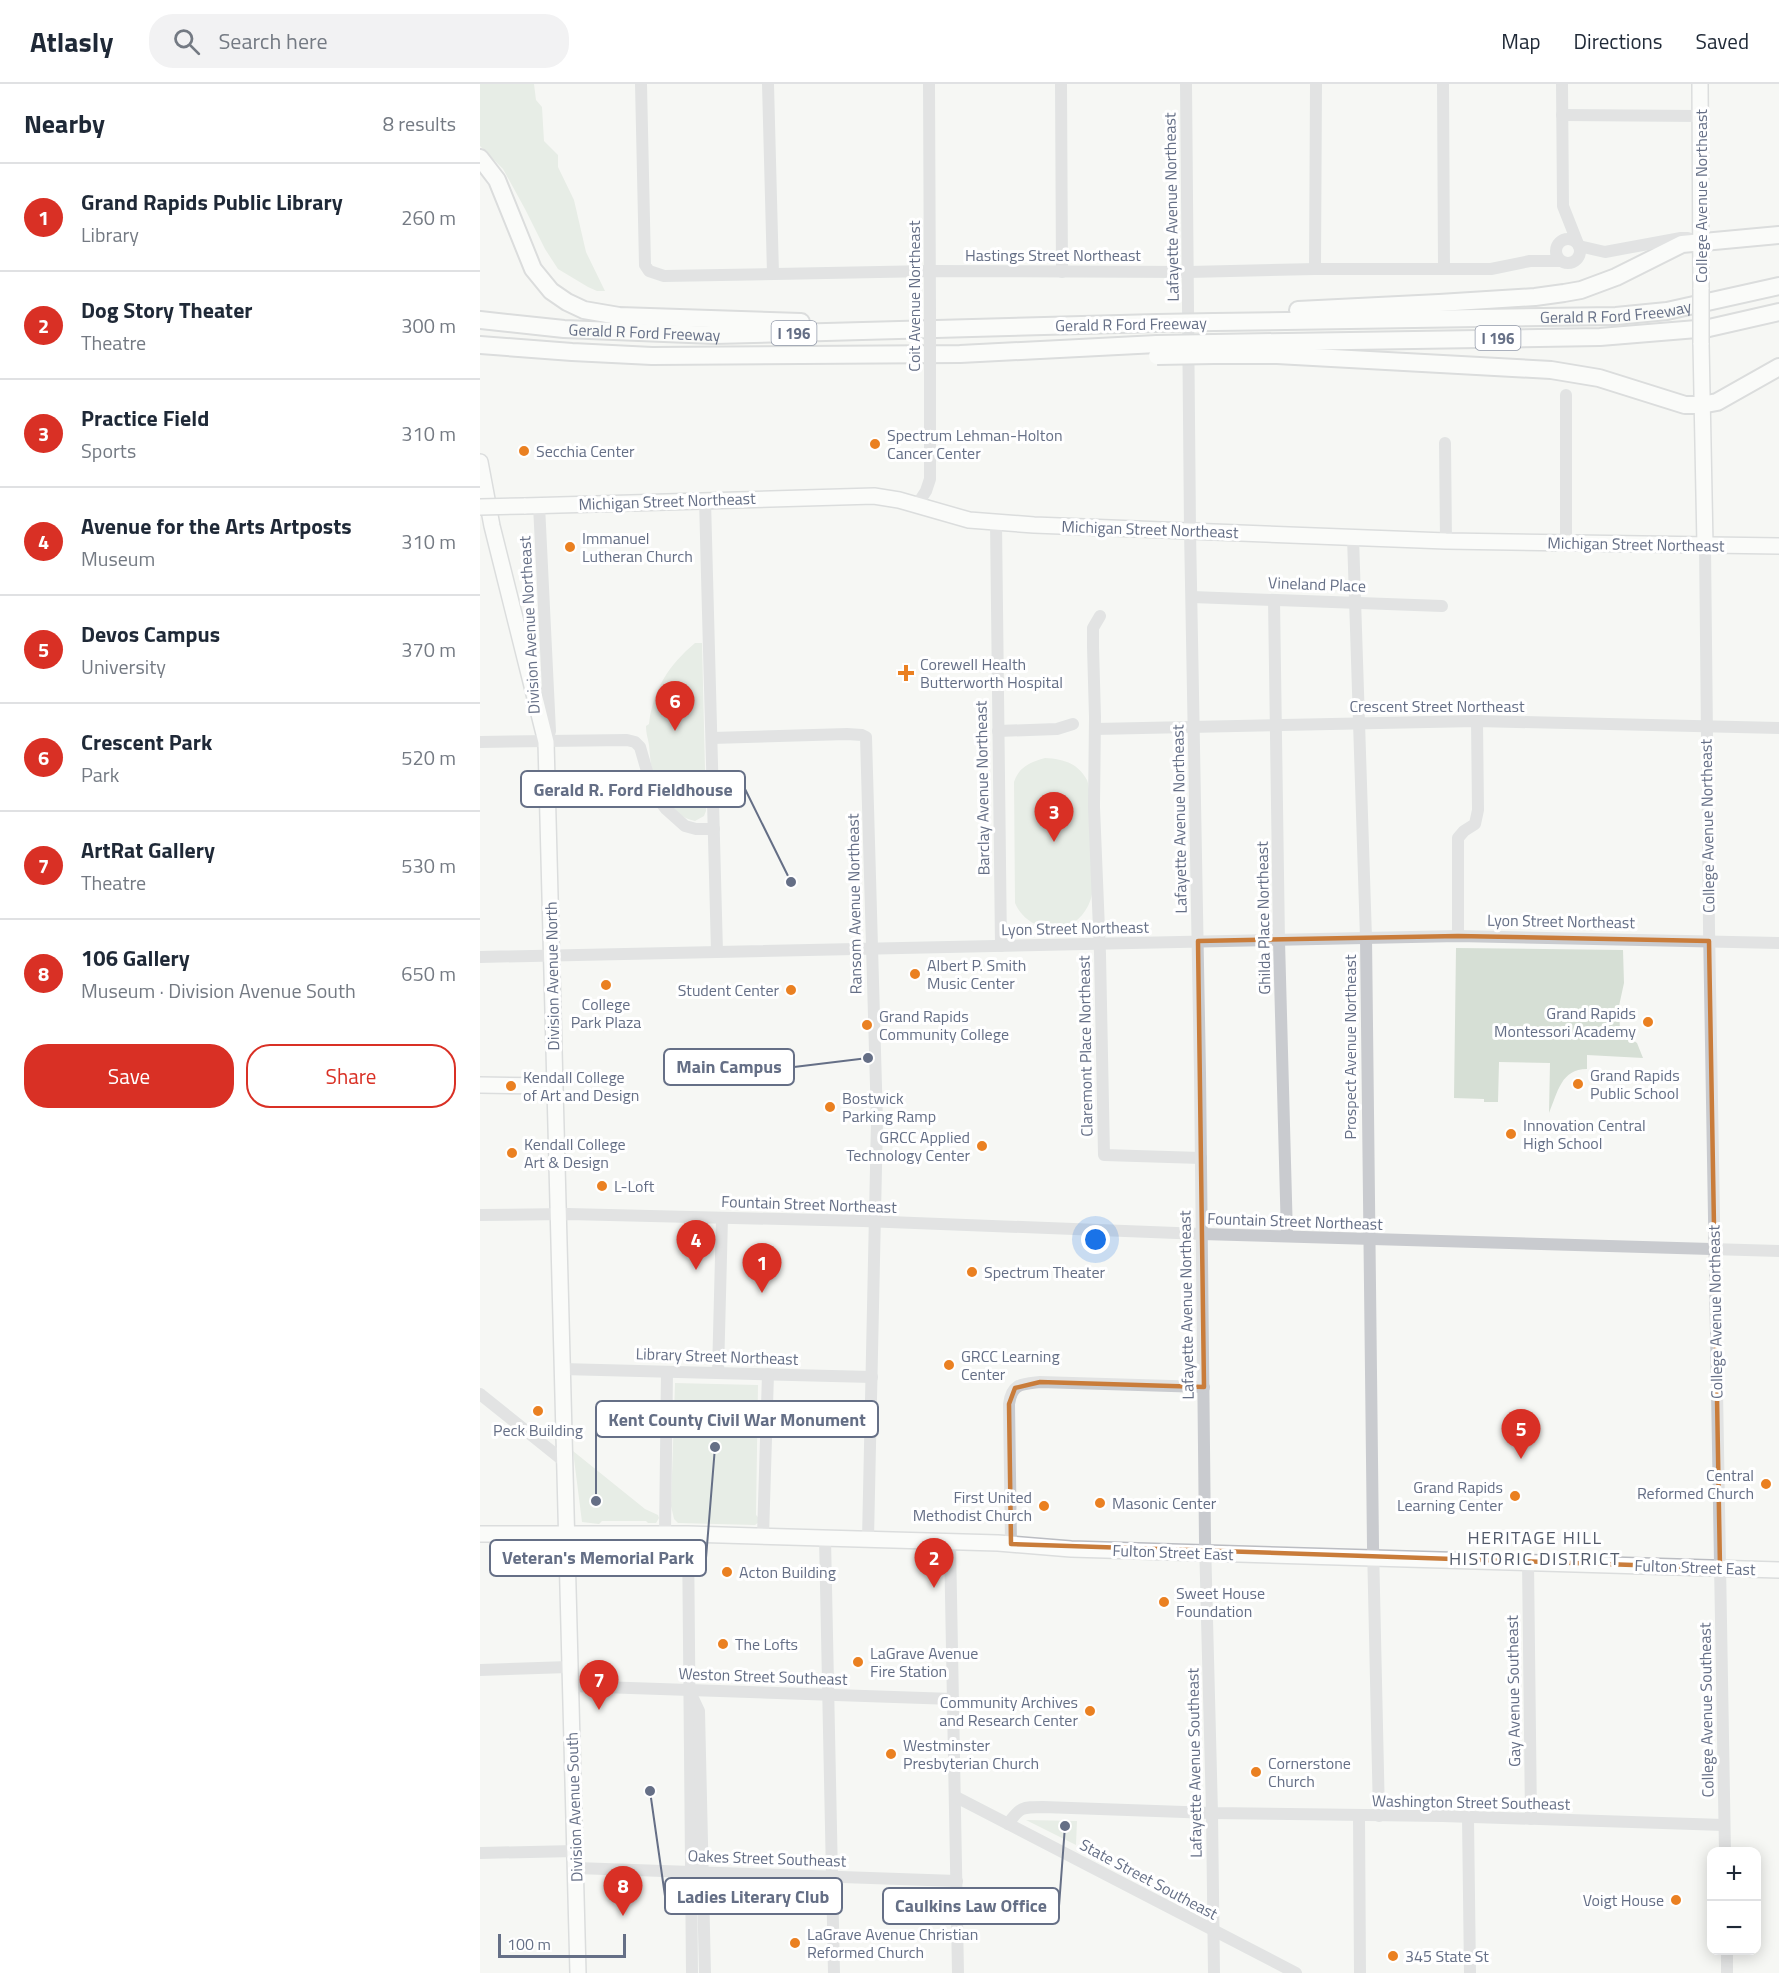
<!DOCTYPE html>
<meta charset="utf-8">
<style>
:root{--surface:#fff;--page:#f2f2f3;--text:#1f2937;--muted:#747a83;--line:#e0e1e3;--accent:#d93025}
body{margin:0;font-family:"Titillium Web",sans-serif;background:var(--page);color:var(--text)}
.controls{position:absolute;right:18px;bottom:18px;display:grid;overflow:hidden;border-radius:12px;box-shadow:0 3px 15px #0003}
.controls button{width:54px;height:54px;display:grid;place-items:center;padding:0;border:0;border-bottom:2px solid var(--line);background:var(--surface);color:var(--text);font:30px sans-serif}
.scale{position:absolute;left:18px;bottom:15px;width:128px;box-sizing:border-box;padding-left:6px;border:3px solid #656f86;border-top:0;font-size:16px;line-height:21px;white-space:nowrap;color:#656f86;-webkit-text-stroke:4px #fff;paint-order:stroke}
.you{position:absolute;left:616px;top:1156px;width:21px;height:21px;margin:-15px;border:4px solid #fff;border-radius:50%;background:#1a73e8;box-shadow:0 0 0 9px #1a73e833}
.badge{display:grid;place-items:center;width:39px;height:39px;border-radius:50%;background:var(--accent);color:#fff;font-size:20px;font-weight:700}
.pin{position:absolute;translate:-50% -50px;filter:drop-shadow(0 2px 3px #0008)}
.pin::after{content:'';position:absolute;top:32px;width:21px;height:18px;background:inherit;clip-path:polygon(0 0,100% 0,50% 100%)}
.list{margin:0;padding:0;list-style:none}
h2{display:flex;justify-content:space-between;align-items:center;height:78px;margin:0;padding:0 24px;font-size:26px}
h2 small{font-size:20px;font-weight:400;color:var(--muted)}
.list li{display:grid;grid-template-columns:39px 1fr auto;gap:18px;align-items:center;box-sizing:border-box;height:108px;padding:0 24px;border-top:2px solid var(--line)}
.list b{display:block;font-size:22px;white-space:nowrap}
.list p{margin:0;font-size:20px;white-space:nowrap;color:var(--muted)}
.list em{font-size:20px;font-style:normal;color:var(--muted)}
.actions{display:flex;gap:12px;padding:18px 24px}
.actions a{flex:1;padding:14px 0;border:2px solid var(--accent);border-radius:24px;text-align:center;font-size:21px;color:var(--accent)}
.actions .main{background:var(--accent);color:#fff}
.icon{flex:none;width:33px;height:33px;fill:none;stroke:currentColor;stroke-width:2;stroke-linecap:round;stroke-linejoin:round}
.map{position:relative;flex:none;width:1299px;height:1889px;overflow:hidden}
header{display:flex;align-items:center;gap:36px;box-sizing:border-box;height:84px;padding:0 30px;background:var(--surface);border-bottom:2px solid var(--line)}
header strong{font-size:28px}
nav{display:flex;gap:33px;margin-inline-start:auto;font-size:21px}
.search{width:420px;height:54px;background:var(--page);display:flex;align-items:center;gap:15px;box-sizing:border-box;padding:0 21px;border-radius:24px;color:var(--muted);font-size:22px}
main{display:flex}
aside{flex:1;background:var(--surface)}
.map>svg:first-child{display:block}
.green{fill:#d6dfd5}
.lines{fill:none;stroke-linecap:round;stroke-linejoin:round}
.major-casing{stroke:#bbbdc2;stroke-width:18}
.highway-casing{stroke:#bbbcc0;stroke-width:20}
.minor{stroke:#c9cbcf;stroke-width:12}
.major{stroke:#fff;stroke-width:15}
.highway{stroke:#fff;stroke-width:16}
.major-bridge-casing{stroke:#bbbdc2;stroke-width:18;stroke-linecap:butt}
.highway-bridge-casing{stroke:#bbbcc0;stroke-width:20;stroke-linecap:butt}
.minor-bridge{stroke:#c9cbcf;stroke-width:12}
.major-bridge{stroke:#fff;stroke-width:15}
.highway-bridge{stroke:#fff;stroke-width:16}
.marked{fill:none;stroke:#c97c3a;stroke-width:4.5;stroke-linejoin:round}
.poi-dot{fill:#ea8021;stroke:#fff;stroke-width:2}
.labels{text-anchor:middle;dominant-baseline:central;stroke-width:6;stroke-linejoin:round;paint-order:stroke}
.shield{fill:#fff;stroke:#939aaa;stroke-width:1.5}
.shield-label{font-size:15px;font-weight:bold;fill:#656f86}
.street-label{font-size:16px;fill:#656f86;stroke:#fff}
.poi-label{font-size:16px;fill:#656f86;stroke:#fff;text-anchor:start}
.neighbourhood-label{font-size:18px;letter-spacing:1.5px;fill:#535b6b;stroke:#fff}
.leader{fill:none;stroke:#656f86;stroke-width:2}
.callout-dot{fill:#656f86;stroke:#fff;stroke-width:2}
.callout{fill:#fff;stroke:#656f86;stroke-width:2}
.callout-label{font-size:18px;text-anchor:middle;font-weight:bold;fill:#656f86}
</style>
<header>
<strong>Atlasly</strong>
<div class="search"><svg class="icon" aria-label="search" viewBox="0 0 24 24"><circle cx="10" cy="10" r="6"/><path d="M15 15l6 6"/></svg>Search here</div>
<nav><a>Map</a><a>Directions</a><a>Saved</a></nav>
</header>
<main>
<aside>
<h2>Nearby<small>8 results</small></h2>
<ul class="list">
<li><span class="badge">1</span><div><b>Grand Rapids Public Library</b><p>Library</p></div><em>260 m</em></li>
<li><span class="badge">2</span><div><b>Dog Story Theater</b><p>Theatre</p></div><em>300 m</em></li>
<li><span class="badge">3</span><div><b>Practice Field</b><p>Sports</p></div><em>310 m</em></li>
<li><span class="badge">4</span><div><b>Avenue for the Arts Artposts</b><p>Museum</p></div><em>310 m</em></li>
<li><span class="badge">5</span><div><b>Devos Campus</b><p>University</p></div><em>370 m</em></li>
<li><span class="badge">6</span><div><b>Crescent Park</b><p>Park</p></div><em>520 m</em></li>
<li><span class="badge">7</span><div><b>ArtRat Gallery</b><p>Theatre</p></div><em>530 m</em></li>
<li><span class="badge">8</span><div><b>106 Gallery</b><p>Museum · Division Avenue South</p></div><em>650 m</em></li>
</ul>
<div class="actions"><a class="main">Save</a><a>Share</a></div>
</aside>
<div class="map">
<svg width="1299" height="1889" viewBox="0 0 1299 1889">
<rect width="100%" height="100%" fill="#f6f7f4"/>
<g class="green">
<polygon points="0,0 54,0 56,16 62,23 64,57 78,71 78,83 94,116 106,168 125,207 117,207 108,203 78,185 65,165 45,125 23,85 0,62"/>
<path d="M215 559H222L226 727 224 732 215 737C191 732 177 707 172 685 170 677 170 669 169 661 168 654 166 650 166 642L169 640C173 605 189 581 215 559Z"/>
<path d="M565 674C583 675 598 679 607 696 612 706 614 797 612 810 611 816 608 823 605 827 587 855 547 847 535 819L534 698C539 683 550 678 565 674Z"/>
<path d="M976 864 1143 866 1144 899 1139 922 1140 947 1157 959 1163 974 1107 971V985C1081 985 1078 1008 1069 1029L1070 979 1019 978 1018 1018H1004V1015L974 1014Z"/>
<polygon points="195,1299 278,1301 276,1431 279,1434 279,1438 275,1441 198,1439 194,1435 191,1422"/>
<polygon points="93,1367 165,1425 178,1431 179,1434 176,1439 168,1439 166,1437 122,1437 119,1440 102,1438"/>
<polygon points="546,1736 597,1737 596,1761"/>
</g>
<g class="lines">
<g class="major-casing">
<g id="major">
<polyline points="1220,0 1221,205"/>
<polyline points="1221,259 1225,461"/>
<polyline points="0,378 12,442 66,658 98,1889"/>
<polyline points="44,422 394,412 419,416 489,436 554,441 966,457 1299,462"/>
<polyline points="0,1001 74,1002"/>
<polyline points="0,1450 208,1450 518,1459 591,1465 1299,1486"/>
</g>
</g>
<g class="highway-casing">
<g id="highway">
<polyline points="0,74 17,96 53,185 71,207 87,218 104,226 139,232 321,238"/>
<polyline points="818,226 959,219 1055,213 1084,209 1101,206 1136,193 1202,160 1299,151"/>
<path id="s1" d="M0 236 84 245 234 251 677 239"/>
<path id="s2" d="M734 238 1136 232 1187 227 1299 202"/>
<polyline points="734,259 1120,253 1229,244 1299,228"/>
<polyline points="0,261 92,268 172,272 480,270 677,260"/>
<polyline points="734,271 797,271 1071,286 1119,294 1205,321 1221,321 1237,318 1299,283"/>
</g>
</g>
<g class="minor">
<polyline points="161,0 165,181 169,187 184,192 451,187 709,188 835,185 1011,185 1050,177 1081,177"/>
<polyline points="288,0 293,190"/>
<polyline points="449,0 450,227"/>
<polyline points="581,0 582,188"/>
<polyline points="706,0 710,446 720,989 725,1457 732,1729 734,1889"/>
<polyline points="963,0 964,185"/>
<polyline points="1082,0 1083,122 1098,160"/>
<polyline points="1082,31 1220,32"/>
<circle cx="1088" cy="167" r="12"/>
<polyline points="1099,162 1125,168 1201,154 1208,154"/>
<polyline points="835,185 836,0"/>
<polyline points="1086,311 1086,459"/>
<polyline points="965,359 966,457"/>
<polyline points="225,416 237,868"/>
<polyline points="59,421 70,647 67,656"/>
<polyline points="437,421 446,407 450,395 450,285"/>
<polyline points="516,438 521,862"/>
<polyline points="873,453 886,854 893,1462 899,1732"/>
<polyline points="1225,461 1229,844 1245,1768"/>
<polyline points="712,513 962,522"/>
<polyline points="794,516 799,857 807,1152"/>
<polyline points="620,532 613,544 613,563 615,633 614,723 620,870 624,1071 721,1074"/>
<polyline points="615,645 997,637 1299,644"/>
<polyline points="518,647 577,645 593,640"/>
<polyline points="232,654 367,650 382,651 386,653 397,1037 388,1455"/>
<polyline points="0,658 147,656 155,658 160,663 173,708 186,725 205,742 216,745 234,745"/>
<polyline points="978,852 978,754 984,747 995,740 998,726 997,637"/>
<polyline points="0,873 978,852 1299,859"/>
<polyline points="0,1131 88,1130 383,1137 722,1150 1299,1167"/>
<polyline points="82,1285 392,1293"/>
<polyline points="238,1289 242,1134"/>
<polyline points="0,1310 85,1378"/>
<polyline points="185,1450 187,1288"/>
<polyline points="208,1450 212,1889"/>
<polyline points="283,1452 288,1290"/>
<polyline points="345,1454 354,1889"/>
<polyline points="470,1458 478,1889"/>
<path d="M531 1460 529 1320C532 1299 542 1300 560 1298L724 1303"/>
<polyline points="1048,1478 1051,1735"/>
<polyline points="0,1586 89,1583"/>
<polyline points="91,1602 473,1615"/>
<polyline points="211,1610 219,1627 225,1889"/>
<polyline points="476,1713 816,1889"/>
<polyline points="879,1732 880,1889"/>
<polyline points="988,1734 990,1889"/>
<path d="M528 1740C540 1723 542 1723 563 1723L732 1729 962 1732 1244 1741"/>
<polyline points="0,1769 95,1767"/>
<polyline points="96,1784 477,1797"/>
<polyline points="1247,1866 1247,1889"/>
</g>
<use href="#major" class="major"/>
<use href="#highway" class="highway"/>
<g class="major-bridge-casing">
<g id="major-bridge">
<polyline points="1221,259 1221,205"/>
<polyline points="0,423 44,422"/>
</g>
</g>
<g class="highway-bridge-casing">
<g id="highway-bridge">
<polyline points="677,239 734,238"/>
<polyline points="677,260 734,259"/>
<polyline points="677,272 734,271"/>
</g>
</g>
<polyline class="minor-bridge" points="450,285 450,227"/>
<use href="#major-bridge" class="major-bridge"/>
<use href="#highway-bridge" class="highway-bridge"/>
</g>
<path d="M0 0H1299V1889H0ZM978 852 1229 857 1240 1484 531 1460 529 1320 535 1304 560 1298 724 1303 718 857Z" fill="#f6f7f4" fill-opacity=".55" fill-rule="evenodd"/>
<path class="marked" d="M978 852 1229 857 1240 1484 531 1460 529 1320 535 1304 560 1298 724 1303 718 857Z"/>
<g class="poi-dot">
<circle cx="395" cy="360" r="6"/>
<circle cx="44" cy="367" r="6"/>
<circle cx="90" cy="463" r="6"/>
<path d="M423 580h6v6h6v6h-6v6h-6v-6h-6v-6h6z"/>
<circle cx="435" cy="890" r="6"/>
<circle cx="126" cy="901" r="6"/>
<circle cx="311" cy="906" r="6"/>
<circle cx="1168" cy="938" r="6"/>
<circle cx="387" cy="941" r="6"/>
<circle cx="1098" cy="1000" r="6"/>
<circle cx="31" cy="1002" r="6"/>
<circle cx="350" cy="1023" r="6"/>
<circle cx="1031" cy="1050" r="6"/>
<circle cx="502" cy="1062" r="6"/>
<circle cx="32" cy="1069" r="6"/>
<circle cx="122" cy="1102" r="6"/>
<circle cx="492" cy="1188" r="6"/>
<circle cx="469" cy="1281" r="6"/>
<circle cx="58" cy="1327" r="6"/>
<circle cx="1286" cy="1400" r="6"/>
<circle cx="1035" cy="1412" r="6"/>
<circle cx="620" cy="1419" r="6"/>
<circle cx="564" cy="1422" r="6"/>
<circle cx="247" cy="1488" r="6"/>
<circle cx="684" cy="1518" r="6"/>
<circle cx="243" cy="1560" r="6"/>
<circle cx="378" cy="1578" r="6"/>
<circle cx="610" cy="1627" r="6"/>
<circle cx="411" cy="1670" r="6"/>
<circle cx="776" cy="1688" r="6"/>
<circle cx="1196" cy="1816" r="6"/>
<circle cx="315" cy="1859" r="6"/>
<circle cx="913" cy="1872" r="6"/>
</g>
<g class="labels">
<g class="shield">
<rect x="291.5" y="237" width="45" height="24" rx="4.5"/>
<rect x="995.5" y="242" width="45" height="24" rx="4.5"/>
</g>
<g class="shield-label">
<text x="314" y="249">I 196</text>
<text x="1018" y="254">I 196</text>
</g>
<g class="street-label">
<text transform="translate(1221 112) rotate(-90)">College Avenue Northeast</text>
<text transform="translate(691 123) rotate(-91)">Lafayette Avenue Northeast</text>
<text x="573" y="171">Hastings Street Northeast</text>
<text transform="translate(434 212) rotate(-90)">Coit Avenue Northeast</text>
<text stroke="none"><textPath href="#s2" startOffset="402">Gerald R Ford Freeway</textPath></text>
<text transform="translate(651 240) rotate(-1)">Gerald R Ford Freeway</text>
<text stroke="none"><textPath href="#s1" startOffset="165">Gerald R Ford Freeway</textPath></text>
<text transform="translate(187 417) rotate(-2)">Michigan Street Northeast</text>
<text transform="translate(670 445) rotate(2)">Michigan Street Northeast</text>
<text transform="translate(1156 460) rotate(1)">Michigan Street Northeast</text>
<text transform="translate(837 500) rotate(2)">Vineland Place</text>
<text transform="translate(49 541) rotate(-93)">Division Avenue Northeast</text>
<text x="957" y="622">Crescent Street Northeast</text>
<text transform="translate(502 704) rotate(-91)">Barclay Avenue Northeast</text>
<text transform="translate(699 735) rotate(-91)">Lafayette Avenue Northeast</text>
<text transform="translate(1227 742) rotate(-91)">College Avenue Northeast</text>
<text transform="translate(374 820) rotate(-91)">Ransom Avenue Northeast</text>
<text transform="translate(783 834) rotate(-91)">Ghilda Place Northeast</text>
<text transform="translate(1081 837) rotate(1)">Lyon Street Northeast</text>
<text transform="translate(595 844) rotate(-1)">Lyon Street Northeast</text>
<text transform="translate(72 892) rotate(-91)">Division Avenue North</text>
<text transform="translate(605 962) rotate(-91)">Claremont Place Northeast</text>
<text transform="translate(870 963) rotate(-90)">Prospect Avenue Northeast</text>
<text transform="translate(329 1120) rotate(2)">Fountain Street Northeast</text>
<text transform="translate(815 1137) rotate(2)">Fountain Street Northeast</text>
<text transform="translate(706 1221) rotate(-91)">Lafayette Avenue Northeast</text>
<text transform="translate(1235 1228) rotate(-91)">College Avenue Northeast</text>
<text transform="translate(237 1272) rotate(2)">Library Street Northeast</text>
<text transform="translate(693 1468) rotate(2)">Fulton Street East</text>
<text transform="translate(1215 1483) rotate(2)">Fulton Street East</text>
<text transform="translate(283 1592) rotate(2)">Weston Street Southeast</text>
<text transform="translate(1033 1607) rotate(-91)">Gay Avenue Southeast</text>
<text transform="translate(1226 1626) rotate(-91)">College Avenue Southeast</text>
<text transform="translate(714 1679) rotate(-91)">Lafayette Avenue Southeast</text>
<text transform="translate(991 1718) rotate(1)">Washington Street Southeast</text>
<text transform="translate(94 1723) rotate(-92)">Division Avenue South</text>
<text transform="translate(287 1774) rotate(2)">Oakes Street Southeast</text>
<text transform="translate(669 1795) rotate(28)">State Street Southeast</text>
</g>
<g class="poi-label">
<text x="407" y="351">Spectrum Lehman-Holton<tspan x="407" dy="18">Cancer Center</tspan></text>
<text x="56" y="367">Secchia Center</text>
<text x="102" y="454">Immanuel<tspan x="102" dy="18">Lutheran Church</tspan></text>
<text x="440" y="580">Corewell Health<tspan x="440" dy="18">Butterworth Hospital</tspan></text>
<text x="447" y="881">Albert P. Smith<tspan x="447" dy="18">Music Center</tspan></text>
<text x="299" y="906" text-anchor="end">Student Center</text>
<text x="126" y="920" text-anchor="middle">College<tspan x="126" dy="18">Park Plaza</tspan></text>
<text x="1156" y="929" text-anchor="end">Grand Rapids<tspan x="1156" dy="18">Montessori Academy</tspan></text>
<text x="399" y="932">Grand Rapids<tspan x="399" dy="18">Community College</tspan></text>
<text x="1110" y="991">Grand Rapids<tspan x="1110" dy="18">Public School</tspan></text>
<text x="43" y="993">Kendall College<tspan x="43" dy="18">of Art and Design</tspan></text>
<text x="362" y="1014">Bostwick<tspan x="362" dy="18">Parking Ramp</tspan></text>
<text x="1043" y="1041">Innovation Central<tspan x="1043" dy="18">High School</tspan></text>
<text x="490" y="1053" text-anchor="end">GRCC Applied<tspan x="490" dy="18">Technology Center</tspan></text>
<text x="44" y="1060">Kendall College<tspan x="44" dy="18">Art &amp; Design</tspan></text>
<text x="134" y="1102">L-Loft</text>
<text x="504" y="1188">Spectrum Theater</text>
<text x="481" y="1272">GRCC Learning<tspan x="481" dy="18">Center</tspan></text>
<text x="58" y="1346" text-anchor="middle">Peck Building</text>
<text x="1274" y="1391" text-anchor="end">Central<tspan x="1274" dy="18">Reformed Church</tspan></text>
<text x="1023" y="1403" text-anchor="end">Grand Rapids<tspan x="1023" dy="18">Learning Center</tspan></text>
<text x="552" y="1413" text-anchor="end">First United<tspan x="552" dy="18">Methodist Church</tspan></text>
<text x="632" y="1419">Masonic Center</text>
<text x="259" y="1488">Acton Building</text>
<text x="696" y="1509">Sweet House<tspan x="696" dy="18">Foundation</tspan></text>
<text x="255" y="1560">The Lofts</text>
<text x="390" y="1569">LaGrave Avenue<tspan x="390" dy="18">Fire Station</tspan></text>
<text x="598" y="1618" text-anchor="end">Community Archives<tspan x="598" dy="18">and Research Center</tspan></text>
<text x="423" y="1661">Westminster<tspan x="423" dy="18">Presbyterian Church</tspan></text>
<text x="788" y="1679">Cornerstone<tspan x="788" dy="18">Church</tspan></text>
<text x="1184" y="1816" text-anchor="end">Voigt House</text>
<text x="327" y="1850">LaGrave Avenue Christian<tspan x="327" dy="18">Reformed Church</tspan></text>
<text x="925" y="1872">345 State St</text>
</g>
<g class="neighbourhood-label">
<text x="1055" y="1453">HERITAGE HILL<tspan x="1055" dy="21">HISTORIC DISTRICT</tspan></text>
</g>
</g>
<path class="leader" d="M311 798L265 705M388 974L314 983M116 1417L116 1335M235 1363L226 1474M170 1707L185 1812M585 1742L579 1822"/>
<g class="callout-dot">
<circle cx="311" cy="798" r="6"/>
<circle cx="388" cy="974" r="6"/>
<circle cx="116" cy="1417" r="6"/>
<circle cx="235" cy="1363" r="6"/>
<circle cx="170" cy="1707" r="6"/>
<circle cx="585" cy="1742" r="6"/>
</g>
<g class="callout">
<rect x="41" y="687" width="224" height="36" rx="6"/>
<rect x="184" y="965" width="130" height="36" rx="6"/>
<rect x="116" y="1317" width="282" height="36" rx="6"/>
<rect x="10" y="1456" width="216" height="36" rx="6"/>
<rect x="185" y="1794" width="177" height="36" rx="6"/>
<rect x="403" y="1804" width="176" height="36" rx="6"/>
</g>
<g class="callout-label">
<text x="153" y="712">Gerald R. Ford Fieldhouse</text>
<text x="249" y="989">Main Campus</text>
<text x="257" y="1342">Kent County Civil War Monument</text>
<text x="118" y="1480">Veteran's Memorial Park</text>
<text x="273" y="1819">Ladies Literary Club</text>
<text x="491" y="1828">Caulkins Law Office</text>
</g>
</svg>
<div class="controls">
<button>+</button>
<button>−</button>
</div>
<div class="scale">100 m</div>
<div class="you"></div>
<div class="pin badge" style="left:282px;top:1209px">1</div>
<div class="pin badge" style="left:454px;top:1504px">2</div>
<div class="pin badge" style="left:574px;top:758px">3</div>
<div class="pin badge" style="left:216px;top:1186px">4</div>
<div class="pin badge" style="left:1041px;top:1375px">5</div>
<div class="pin badge" style="left:195px;top:647px">6</div>
<div class="pin badge" style="left:119px;top:1626px">7</div>
<div class="pin badge" style="left:143px;top:1832px">8</div>
</div>
</main>
